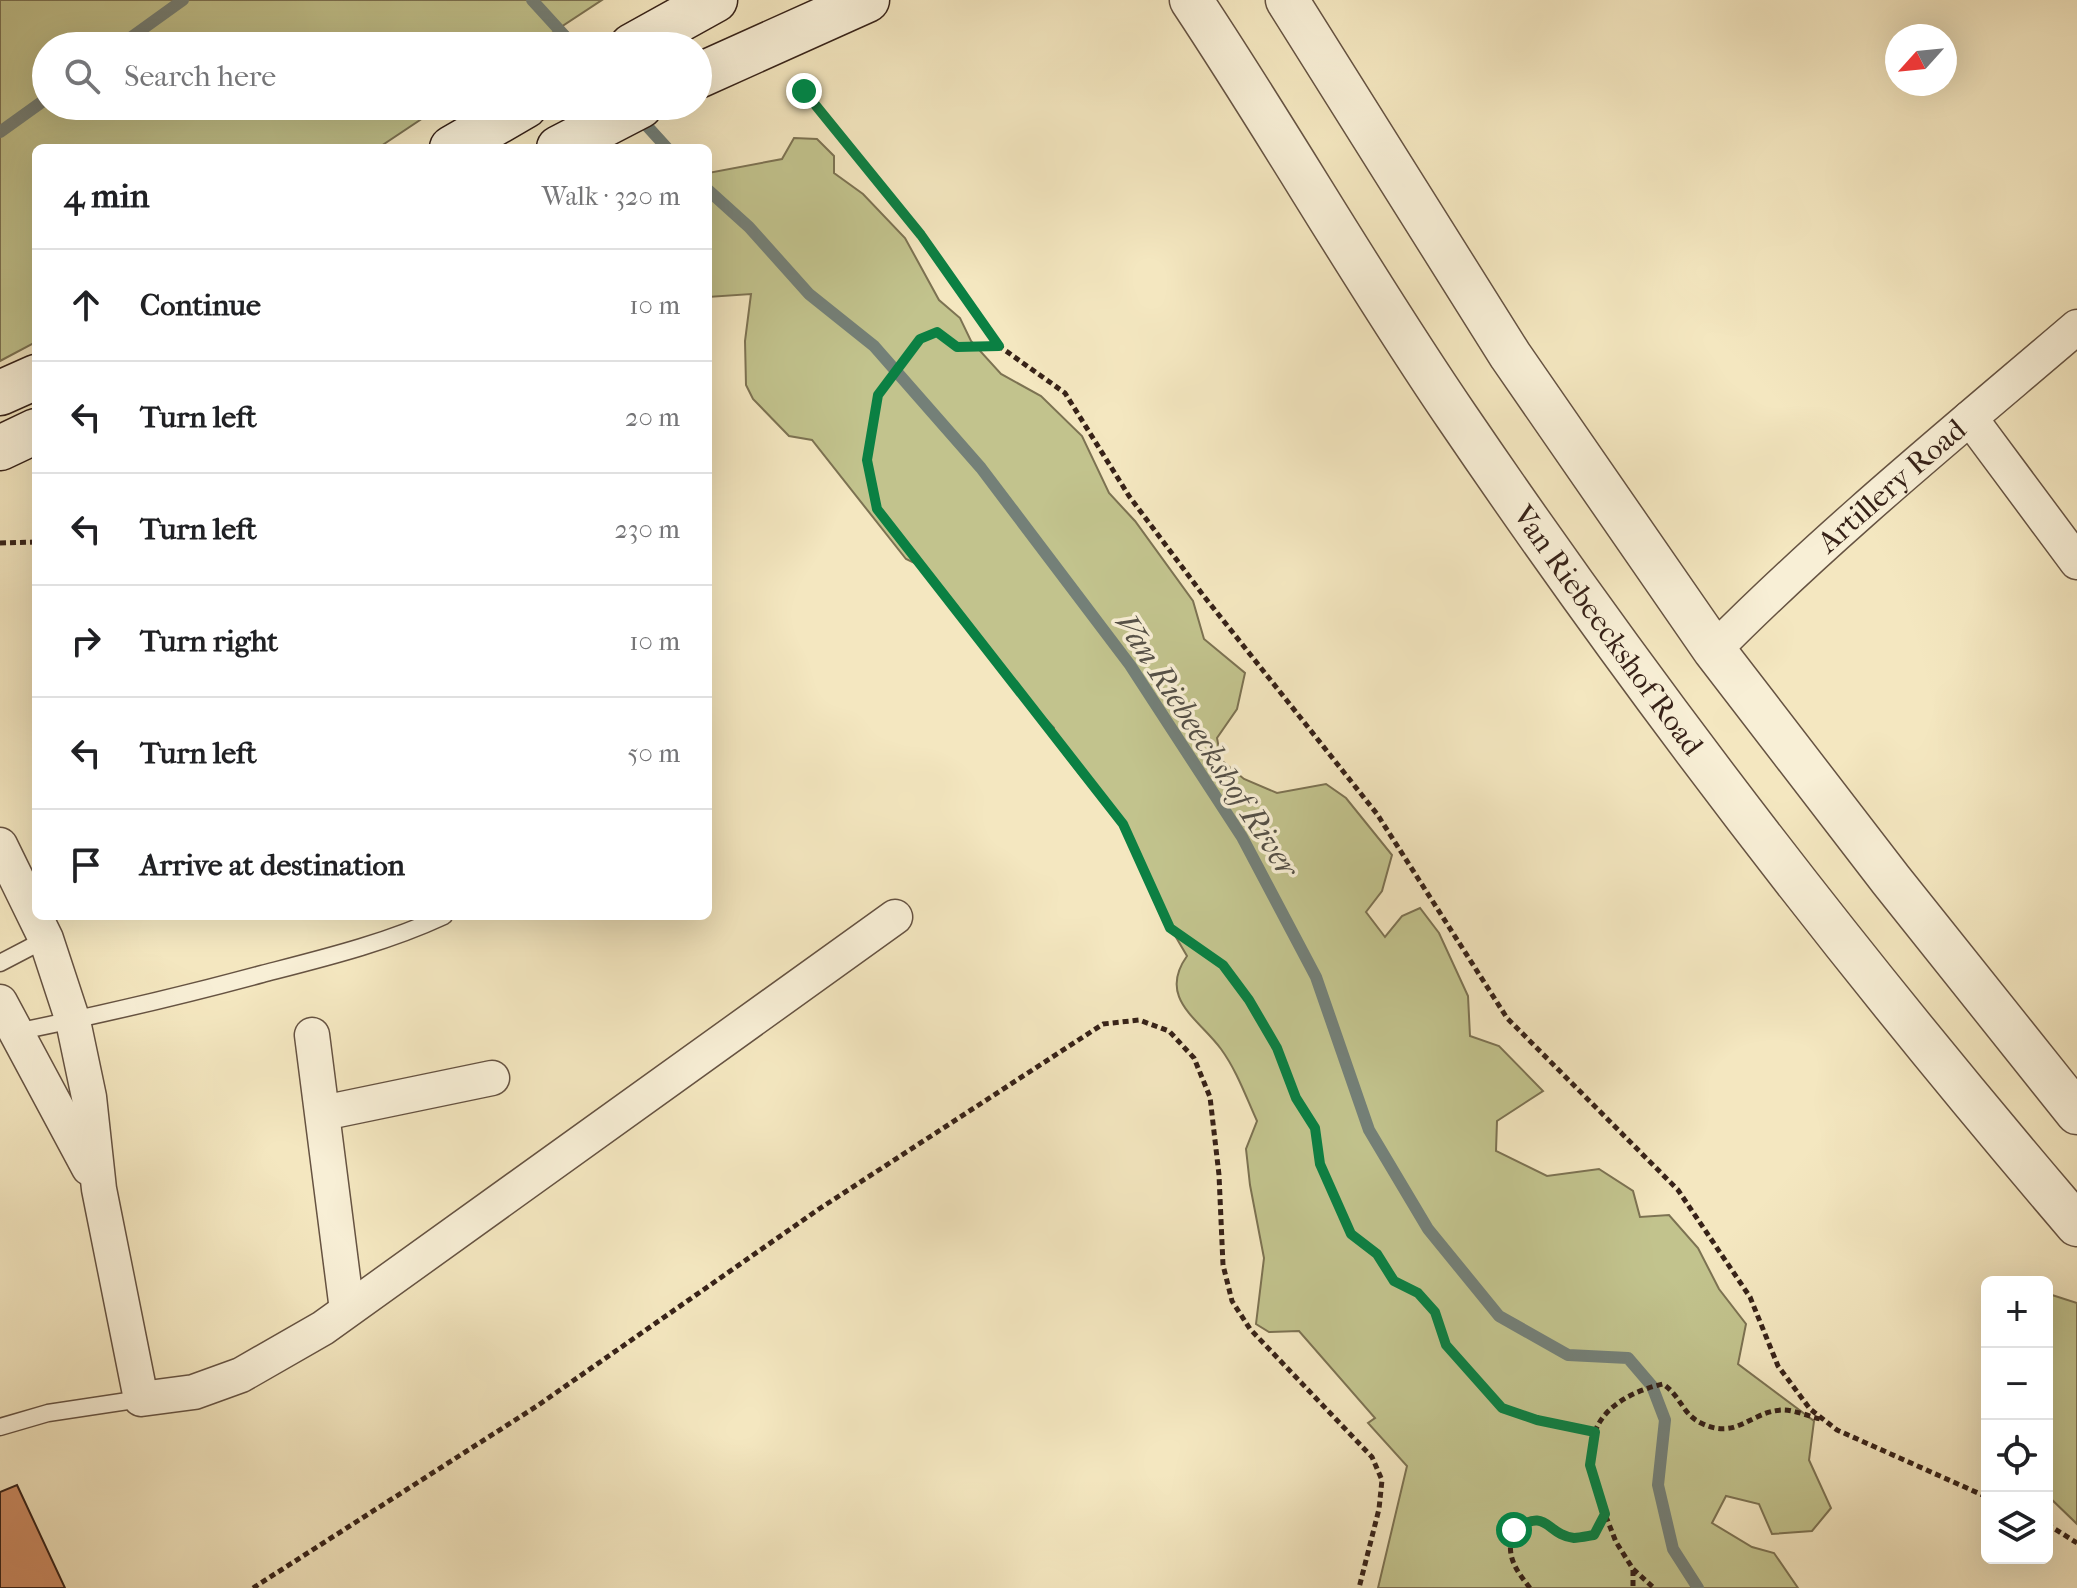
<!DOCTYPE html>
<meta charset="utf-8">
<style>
:root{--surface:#fff;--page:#f2f2f2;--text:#202124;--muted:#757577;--line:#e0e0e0}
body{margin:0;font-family:"IM FELL French Canon",serif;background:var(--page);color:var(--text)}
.controls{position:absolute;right:24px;bottom:24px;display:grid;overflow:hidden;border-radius:12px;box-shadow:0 8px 32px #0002}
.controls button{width:72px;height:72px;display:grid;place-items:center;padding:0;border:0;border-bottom:2px solid var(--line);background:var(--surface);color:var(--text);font:40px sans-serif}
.compass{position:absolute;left:1885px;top:24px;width:72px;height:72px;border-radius:50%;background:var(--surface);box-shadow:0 8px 32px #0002;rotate:243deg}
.stop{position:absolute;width:24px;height:24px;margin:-18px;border:6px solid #0b8043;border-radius:50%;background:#fff}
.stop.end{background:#0b8043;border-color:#fff;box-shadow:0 2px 8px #0008}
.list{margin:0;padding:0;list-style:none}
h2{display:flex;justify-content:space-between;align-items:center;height:104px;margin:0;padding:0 32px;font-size:34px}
h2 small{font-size:26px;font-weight:400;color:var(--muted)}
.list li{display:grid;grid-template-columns:52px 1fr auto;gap:24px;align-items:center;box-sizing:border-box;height:112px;padding:0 32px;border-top:2px solid var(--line)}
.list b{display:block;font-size:30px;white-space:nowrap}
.list em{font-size:26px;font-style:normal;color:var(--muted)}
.icon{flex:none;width:44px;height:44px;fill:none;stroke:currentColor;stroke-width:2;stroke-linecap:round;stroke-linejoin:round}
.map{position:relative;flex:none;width:2077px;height:1588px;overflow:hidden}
.search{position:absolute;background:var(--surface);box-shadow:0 8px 32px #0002;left:32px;top:32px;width:680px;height:88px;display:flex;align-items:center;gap:20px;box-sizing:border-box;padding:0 28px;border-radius:44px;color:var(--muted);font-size:30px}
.panel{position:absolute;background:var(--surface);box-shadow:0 8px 32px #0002;left:32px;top:144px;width:680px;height:776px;border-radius:12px}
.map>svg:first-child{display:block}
.green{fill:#c2c38d;stroke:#7c7252;stroke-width:2}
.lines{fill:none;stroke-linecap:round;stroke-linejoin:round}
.stream{stroke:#748078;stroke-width:12}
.building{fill:#cd8c64;stroke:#372218;stroke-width:2}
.service-casing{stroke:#665342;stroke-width:19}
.minor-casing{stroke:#665342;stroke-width:37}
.tertiary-casing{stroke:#665342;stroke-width:45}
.secondary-casing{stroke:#372218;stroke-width:47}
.path{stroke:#372218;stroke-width:5;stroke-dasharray:6 4;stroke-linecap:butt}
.service{stroke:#f8efd6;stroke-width:16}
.minor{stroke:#f8efd6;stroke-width:34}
.tertiary{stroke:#f8efd6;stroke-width:42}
.secondary{stroke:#f8efd6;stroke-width:44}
.route{stroke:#0b8043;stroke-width:10}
.labels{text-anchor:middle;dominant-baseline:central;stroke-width:7;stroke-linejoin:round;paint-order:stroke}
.street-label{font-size:30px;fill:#372218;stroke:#f8efd6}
.water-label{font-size:32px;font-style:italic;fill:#555148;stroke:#f8efd6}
</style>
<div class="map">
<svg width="2077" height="1588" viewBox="0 0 2077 1588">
<rect width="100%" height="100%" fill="#f4e7c0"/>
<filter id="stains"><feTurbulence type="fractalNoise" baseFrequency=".0025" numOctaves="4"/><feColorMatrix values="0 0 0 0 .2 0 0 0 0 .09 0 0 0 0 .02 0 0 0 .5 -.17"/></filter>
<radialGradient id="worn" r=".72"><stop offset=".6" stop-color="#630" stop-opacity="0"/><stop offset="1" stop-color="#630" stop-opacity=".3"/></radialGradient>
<g class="green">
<polygon points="0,0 602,0 532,46 46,46 46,106 441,106 378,148 36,148 36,342 0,361"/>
<path d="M794 138 817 139 834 156V173L863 194 905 238 939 300 960 318 971 341 1001 374 1041 396 1082 436 1109 493 1135 521 1193 601 1204 639 1245 673 1237 709 1217 738 1221 760 1244 779 1277 793 1326 784 1346 798 1392 855 1382 891 1366 912 1385 937 1402 916 1420 908 1439 933 1468 996 1470 1036 1499 1046 1543 1091 1497 1121 1496 1151 1547 1176 1599 1169 1633 1191 1640 1217 1669 1215 1698 1248 1719 1289 1746 1324 1738 1364 1814 1421 1809 1460 1831 1508 1812 1531 1772 1534 1759 1504 1726 1496 1712 1523 1752 1547 1774 1553 1798 1588H1378L1407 1466 1368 1423 1375 1418 1299 1331 1269 1332 1256 1324 1264 1258 1250 1185 1246 1149 1257 1121C1246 1097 1237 1071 1221 1049 1199 1019 1157 998 1187 956L1170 927 1114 810 1081 776 1054 741V728L1023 695 921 566 906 559 812 440 789 436 753 399 746 385 745 341 751 294 708 297V173L782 159Z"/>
<polygon points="2052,1295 2077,1303 2077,1524 2047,1495 2047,1297"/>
</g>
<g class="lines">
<g class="stream">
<polyline points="532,0 574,46"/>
<polyline points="119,46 183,0"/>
<polyline points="637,115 667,148"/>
<polyline points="0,132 46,99"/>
<polyline points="708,190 749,227 809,294 874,346 981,468 1130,665 1242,837 1316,977 1369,1130 1428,1229 1499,1316 1568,1355 1628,1358 1652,1386 1665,1420 1658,1485 1673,1549 1698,1588"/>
</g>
</g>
<polygon class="building" points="17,1485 65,1588 0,1588 0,1492"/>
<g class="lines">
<g class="service-casing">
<g id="service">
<polyline points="0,963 46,939"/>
<path d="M16 1032C99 1015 181 996 262 974 324 958 386 943 444 916"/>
<polyline points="0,1427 48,1413 141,1399"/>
</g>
</g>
<g class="minor-casing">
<g id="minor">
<polyline points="1970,418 2077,562"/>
<path id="s1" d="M1714 650C1828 535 1954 432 2077 327"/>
<polyline points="0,845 46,939 73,1021 89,1097 99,1189 141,1399 194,1392 241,1375 323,1328 895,917"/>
<polyline points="0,1002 89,1168"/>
<polyline points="312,1035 347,1310"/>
<polyline points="323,1113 492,1078"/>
</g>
</g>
<g class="tertiary-casing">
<g id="tertiary">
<path id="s2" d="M1191 0C1282 137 1364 281 1457 417 1648 698 1856 967 2077 1225"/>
<polyline points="1287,0 1510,355 1714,650 1891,880 2077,1113"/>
</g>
</g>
<g class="secondary-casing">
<g id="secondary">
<polyline points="632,46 715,0"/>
<polyline points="698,76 867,0"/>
<polyline points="452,148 525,106"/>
<polyline points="559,148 640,106"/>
<polyline points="0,393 36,377"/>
<polyline points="0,448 36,431"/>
</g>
</g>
<g class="path">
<polyline points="804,91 921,235 999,346 1065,393 1129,496 1203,595 1377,814 1507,1018 1678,1190 1750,1297 1778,1366 1810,1409 1837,1430 1987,1497"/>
<polyline points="999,346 957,347 937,332 920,339 878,395 867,460 877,509 1123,824 1170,928 1223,965 1249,1000 1277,1048 1296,1098 1315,1128 1320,1164 1351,1234 1377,1254 1394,1281 1418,1293 1435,1312 1446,1345 1502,1408 1537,1420 1595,1432 1590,1465 1605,1514 1616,1542 1633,1569 1654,1588"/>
<polyline points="0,543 36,542"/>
<path d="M1595 1432C1604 1405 1636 1390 1663 1384 1681 1396 1682 1414 1701 1423 1737 1441 1750 1411 1783 1410 1794 1410 1809 1416 1820 1419"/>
<polyline points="2047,1524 2077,1543"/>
<polyline points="1633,1570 1633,1588"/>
<polyline points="253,1588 537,1406 819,1209 1103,1024 1139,1020 1169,1031 1194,1058 1210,1097 1219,1175 1223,1265 1232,1301 1250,1329 1372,1457 1382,1480 1379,1509 1359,1588"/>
<path d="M1530 1588C1518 1573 1506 1557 1512 1537 1521 1503 1552 1529 1569 1536 1576 1539 1586 1536 1594 1535L1604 1515"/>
</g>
<use href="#service" class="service"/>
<use href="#minor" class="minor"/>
<use href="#tertiary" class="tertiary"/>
<use href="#secondary" class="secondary"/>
</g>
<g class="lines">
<path class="route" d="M804 91 921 235 999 346 957 347 937 332 920 339 878 395 867 460 877 509 1123 824 1170 928 1223 965 1249 1000 1277 1048 1296 1098 1315 1128 1320 1164 1351 1234 1377 1254 1394 1281 1418 1293 1435 1312 1446 1345 1502 1408 1537 1420 1595 1432 1590 1465 1605 1514 1594 1535C1588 1536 1579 1538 1574 1538 1546 1535 1548 1506 1514 1530"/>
</g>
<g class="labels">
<g class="street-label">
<text stroke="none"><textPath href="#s1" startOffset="242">Artillery Road</textPath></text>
<text stroke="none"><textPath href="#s2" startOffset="756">Van Riebeeckshof Road</textPath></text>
</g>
<g class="water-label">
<text transform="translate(1207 745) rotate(57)">Van Riebeeckshof River</text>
</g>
</g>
<rect width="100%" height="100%" filter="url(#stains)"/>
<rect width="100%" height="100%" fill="url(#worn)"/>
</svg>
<div class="controls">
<button>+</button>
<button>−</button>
<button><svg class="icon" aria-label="locate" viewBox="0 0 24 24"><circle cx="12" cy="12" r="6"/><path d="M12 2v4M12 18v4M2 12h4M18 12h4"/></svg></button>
<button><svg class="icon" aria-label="layers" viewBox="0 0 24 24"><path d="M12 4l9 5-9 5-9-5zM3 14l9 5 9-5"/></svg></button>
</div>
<svg class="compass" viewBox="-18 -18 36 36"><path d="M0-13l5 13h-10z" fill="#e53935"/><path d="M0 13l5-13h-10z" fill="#757577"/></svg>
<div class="stop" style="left:1514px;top:1530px"></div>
<div class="stop end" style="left:804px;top:91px"></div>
<div class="search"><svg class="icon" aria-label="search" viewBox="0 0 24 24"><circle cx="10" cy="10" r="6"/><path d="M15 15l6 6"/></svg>Search here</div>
<section class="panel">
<h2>4 min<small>Walk · 320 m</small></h2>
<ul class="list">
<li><svg class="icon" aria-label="ahead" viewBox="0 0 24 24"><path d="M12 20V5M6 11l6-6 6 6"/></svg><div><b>Continue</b></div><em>10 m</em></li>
<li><svg class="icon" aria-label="left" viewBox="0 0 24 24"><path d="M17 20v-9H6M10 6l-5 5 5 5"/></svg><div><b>Turn left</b></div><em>20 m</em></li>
<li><svg class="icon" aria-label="left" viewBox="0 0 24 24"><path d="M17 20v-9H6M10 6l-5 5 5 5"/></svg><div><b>Turn left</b></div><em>230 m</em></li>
<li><svg class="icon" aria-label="right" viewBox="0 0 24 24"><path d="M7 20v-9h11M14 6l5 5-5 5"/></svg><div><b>Turn right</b></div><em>10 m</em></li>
<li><svg class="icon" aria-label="left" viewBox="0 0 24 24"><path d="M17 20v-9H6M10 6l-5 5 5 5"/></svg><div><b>Turn left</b></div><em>50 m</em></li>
<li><svg class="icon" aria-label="arrive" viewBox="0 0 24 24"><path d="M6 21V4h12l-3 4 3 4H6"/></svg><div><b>Arrive at destination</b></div></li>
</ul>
</section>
</div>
